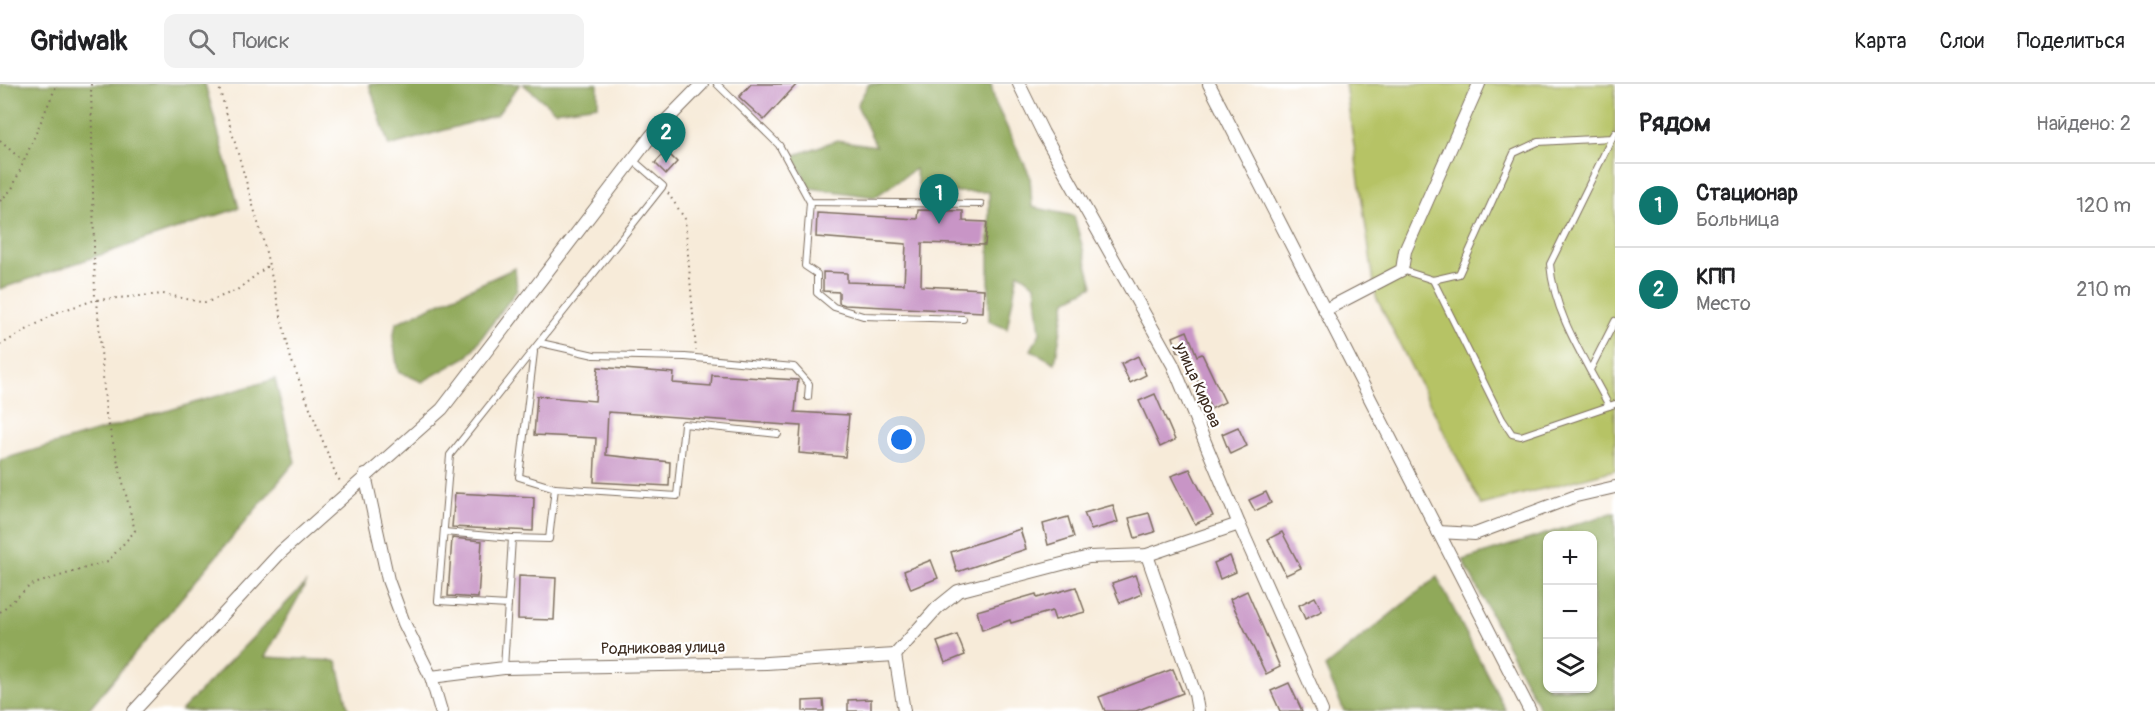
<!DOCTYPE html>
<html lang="ru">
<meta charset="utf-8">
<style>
:root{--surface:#fff;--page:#f2f2f2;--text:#202124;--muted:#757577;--line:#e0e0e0;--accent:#0f766e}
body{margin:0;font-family:Pangolin,sans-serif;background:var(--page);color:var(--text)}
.controls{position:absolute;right:18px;bottom:18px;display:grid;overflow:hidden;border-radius:12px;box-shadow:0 2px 4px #0004}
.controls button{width:54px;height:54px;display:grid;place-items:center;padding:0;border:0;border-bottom:2px solid var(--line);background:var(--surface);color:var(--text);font:30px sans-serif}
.you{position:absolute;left:902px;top:356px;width:21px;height:21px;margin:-15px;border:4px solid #fff;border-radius:50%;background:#1a73e8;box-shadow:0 0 0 9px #1a73e833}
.badge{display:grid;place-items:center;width:39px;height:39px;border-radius:50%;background:var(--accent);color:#fff;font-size:20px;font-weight:700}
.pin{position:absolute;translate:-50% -50px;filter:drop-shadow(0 2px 3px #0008)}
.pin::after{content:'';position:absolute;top:32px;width:21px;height:18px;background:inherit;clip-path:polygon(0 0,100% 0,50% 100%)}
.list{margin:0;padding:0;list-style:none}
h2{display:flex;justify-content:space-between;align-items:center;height:78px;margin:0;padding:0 24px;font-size:26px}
h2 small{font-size:20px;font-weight:400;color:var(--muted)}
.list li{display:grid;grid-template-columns:39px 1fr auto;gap:18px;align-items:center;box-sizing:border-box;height:84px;padding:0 24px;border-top:2px solid var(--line)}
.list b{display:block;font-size:22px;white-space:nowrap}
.list p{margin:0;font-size:20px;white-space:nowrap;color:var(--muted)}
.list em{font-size:20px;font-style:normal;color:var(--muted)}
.icon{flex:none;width:33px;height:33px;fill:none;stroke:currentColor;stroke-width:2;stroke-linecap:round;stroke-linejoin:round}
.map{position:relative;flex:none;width:1615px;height:627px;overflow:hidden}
header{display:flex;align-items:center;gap:36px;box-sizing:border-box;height:84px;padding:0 30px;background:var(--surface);border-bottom:2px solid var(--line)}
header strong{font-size:28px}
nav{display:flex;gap:33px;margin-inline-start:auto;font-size:21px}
.search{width:420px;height:54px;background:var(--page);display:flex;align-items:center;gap:15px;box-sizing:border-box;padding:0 21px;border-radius:12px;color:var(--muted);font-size:22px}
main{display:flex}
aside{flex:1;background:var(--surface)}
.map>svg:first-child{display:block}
.green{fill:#b6c365;stroke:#787642;stroke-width:1.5}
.forest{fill:#90a95a;stroke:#666a3c;stroke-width:1.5;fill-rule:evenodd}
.building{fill:#c895c6}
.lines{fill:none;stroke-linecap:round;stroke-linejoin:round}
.lane-casing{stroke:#7d6e5f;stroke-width:8}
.street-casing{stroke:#7d6e5f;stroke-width:14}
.path{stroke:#7d6e5f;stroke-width:2;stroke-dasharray:1.5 4.5;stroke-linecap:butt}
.lane{stroke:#fff;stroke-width:6}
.street{stroke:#fff;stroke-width:12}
.labels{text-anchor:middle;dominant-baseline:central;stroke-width:4.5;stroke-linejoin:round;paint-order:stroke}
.street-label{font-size:16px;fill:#3b2a1e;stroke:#fff}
</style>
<header>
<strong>Gridwalk</strong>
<div class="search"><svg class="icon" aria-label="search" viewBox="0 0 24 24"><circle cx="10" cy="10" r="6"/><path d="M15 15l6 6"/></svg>Поиск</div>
<nav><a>Карта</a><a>Слои</a><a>Поделиться</a></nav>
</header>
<main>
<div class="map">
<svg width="1615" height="627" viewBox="0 0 1615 627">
<rect width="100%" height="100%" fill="#fff"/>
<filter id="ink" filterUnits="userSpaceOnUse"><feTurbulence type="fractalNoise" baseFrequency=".0167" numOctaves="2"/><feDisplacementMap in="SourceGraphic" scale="12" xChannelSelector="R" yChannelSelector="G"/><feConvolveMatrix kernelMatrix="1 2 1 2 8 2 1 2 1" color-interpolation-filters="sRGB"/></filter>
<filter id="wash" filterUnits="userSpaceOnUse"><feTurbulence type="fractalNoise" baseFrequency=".008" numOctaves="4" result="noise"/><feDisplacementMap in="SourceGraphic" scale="24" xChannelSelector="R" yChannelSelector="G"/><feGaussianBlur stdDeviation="1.35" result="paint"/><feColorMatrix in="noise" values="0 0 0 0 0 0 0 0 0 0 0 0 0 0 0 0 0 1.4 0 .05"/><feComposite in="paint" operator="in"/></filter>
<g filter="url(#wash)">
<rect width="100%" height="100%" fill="#f7ebd9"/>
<polygon class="green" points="1345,0 1615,0 1615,386 1481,421 1376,213"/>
<g class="forest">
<polygon points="0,0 205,0 239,124 0,205"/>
<polygon points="369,0 520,0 497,31 389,62"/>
<polygon points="523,0 598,0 598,21 555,27"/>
<polygon points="869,0 991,0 995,18 1030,92 1032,123 1074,132 1093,202 1066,216 1055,279 1031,266 1040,249 1035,201 1018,188 1007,245 989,237 989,108 920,108 915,85 875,113 810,104 793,72 837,56 876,62 857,21"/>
<polygon points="515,184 517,206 468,272 422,298 398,287 393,255 396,239"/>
<polygon points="275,295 295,378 87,627 0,627 0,376"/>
<path d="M1615 428V627H1541L1463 476ZM1548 452H1592V604H1548Z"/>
<polygon points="1437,493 1506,627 1344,627 1325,583"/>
<polygon points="307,498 265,573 337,577 349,627 181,627"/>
</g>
<g id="blocks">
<g class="building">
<polygon points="751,0 797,0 764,36 739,13"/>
<polygon points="666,67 677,78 666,90 655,79"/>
<polygon points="918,126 963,127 963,137 987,138 985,161 922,159 921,202 984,205 983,228 845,221 839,219 839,208 823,207 823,188 847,189 847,198 904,200 906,160 816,153 817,129 917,135"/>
<polygon points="1187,247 1197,272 1202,270 1225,318 1211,325 1183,266 1178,268 1173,253"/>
<polygon points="1138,272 1146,291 1130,299 1121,280"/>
<polygon points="598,283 674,289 673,299 711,302 712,291 798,296 795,328 849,331 845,373 799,369 801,342 608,328 606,371 670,378 669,402 594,398 596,354 534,351 537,312 595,317"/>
<polygon points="1155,310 1175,356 1160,363 1139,317"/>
<polygon points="1238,343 1247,362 1230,370 1222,350"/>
<polygon points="1190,385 1213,432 1195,440 1171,392"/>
<polygon points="1266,408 1271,419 1255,427 1249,416"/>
<polygon points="455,409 534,413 533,447 452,443"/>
<polygon points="1113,421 1118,438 1091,446 1084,429"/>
<polygon points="1149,429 1155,448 1135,454 1129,434"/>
<polygon points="1068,433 1074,453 1048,461 1043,440"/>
<polygon points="1020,445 1026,465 957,488 951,468"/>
<polygon points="1282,448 1301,484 1286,491 1268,455"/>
<polygon points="452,454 482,457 478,514 448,512"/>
<polygon points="1230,472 1236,488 1220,495 1214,479"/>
<polygon points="931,476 938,494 911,505 904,487"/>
<polygon points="1135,491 1142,510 1120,519 1112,499"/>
<polygon points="519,492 556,494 554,536 518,535"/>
<polygon points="1076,503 1085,528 1055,536 1052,527 1011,539 1010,536 982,546 977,527 1036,510 1037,514"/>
<polygon points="1247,507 1280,583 1266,590 1230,515"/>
<polygon points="1315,513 1322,527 1305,535 1299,521"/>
<polygon points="957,551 965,571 945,579 937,558"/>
<polygon points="1173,585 1183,609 1136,627 1105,627 1099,613"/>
<polygon points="1289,599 1302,627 1280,627 1271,607"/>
<polygon points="871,615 871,627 848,627 848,616"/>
<polygon points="823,616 824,627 803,627 803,617"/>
</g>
</g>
</g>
<g filter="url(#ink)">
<use href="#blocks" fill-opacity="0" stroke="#7d6e5f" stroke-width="1.5"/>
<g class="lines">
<g class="lane-casing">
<g id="lane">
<polyline points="717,0 779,61 810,118 981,120"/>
<polyline points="810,118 805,182 817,190 817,209 834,223 863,232 963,235"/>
<polyline points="1402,186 1433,196 1459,190 1514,69 1538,58 1612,54 1615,49"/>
<polyline points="1433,196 1502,335 1512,350 1521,352 1615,320"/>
<polyline points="541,259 594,271 685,273 794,283 809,300 808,313"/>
<polyline points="534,268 519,393 555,404 677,412 684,340 778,350"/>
<polyline points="1590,286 1615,237"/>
<path d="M1609 322C1586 277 1554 231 1550 180L1612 54"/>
<polyline points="444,448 512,454"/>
<polyline points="508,521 438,517 450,371 663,102 633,76"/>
<polyline points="504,584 512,454 549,455 555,404"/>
</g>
</g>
<g class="street-casing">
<g id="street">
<polyline points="1019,0 1043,49 1173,281 1239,440 1322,627"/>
<polyline points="1209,0 1530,627"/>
<polyline points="1325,226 1402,186 1405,167 1479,0"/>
<polyline points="365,391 388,496 404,539 431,593 441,627"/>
<polyline points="1438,448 1475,450 1576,412 1615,403"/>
<polyline points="1147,471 1195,610 1198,627"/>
<polyline points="895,571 937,524 958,507 1089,473 1147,471 1239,440"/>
<polyline points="895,571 904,627"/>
<polyline points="431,593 504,584 766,579 895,571"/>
<polyline points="134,627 281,468 442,325 651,52 702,0"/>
</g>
</g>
<g class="path">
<polyline points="91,0 95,216"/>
<polyline points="218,0 263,156 291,275 336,391 342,400"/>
<polyline points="0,57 23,77"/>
<polyline points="668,109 685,135 696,266"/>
<polyline points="0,117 12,105 57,0"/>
<polyline points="0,261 58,228 95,216 163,210 205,219 237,206 269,181"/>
<polyline points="0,528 31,501 108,477 135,447 106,330 97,216"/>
</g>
<use href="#lane" class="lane"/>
<use href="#street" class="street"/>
</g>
</g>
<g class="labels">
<g class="street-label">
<text transform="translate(1198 301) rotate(66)">улица Кирова</text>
<text transform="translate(663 564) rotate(-1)">Родниковая улица</text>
</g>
</g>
</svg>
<div class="controls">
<button>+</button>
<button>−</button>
<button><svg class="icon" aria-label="layers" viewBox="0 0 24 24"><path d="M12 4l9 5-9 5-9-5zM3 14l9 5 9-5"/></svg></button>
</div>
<div class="you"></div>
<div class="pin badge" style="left:939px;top:140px">1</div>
<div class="pin badge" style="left:666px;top:79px">2</div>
</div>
<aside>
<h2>Рядом<small>Найдено: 2</small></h2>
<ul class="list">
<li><span class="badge">1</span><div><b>Стационар</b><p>Больница</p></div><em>120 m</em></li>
<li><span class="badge">2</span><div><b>КПП</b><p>Место</p></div><em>210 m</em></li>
</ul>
</aside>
</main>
